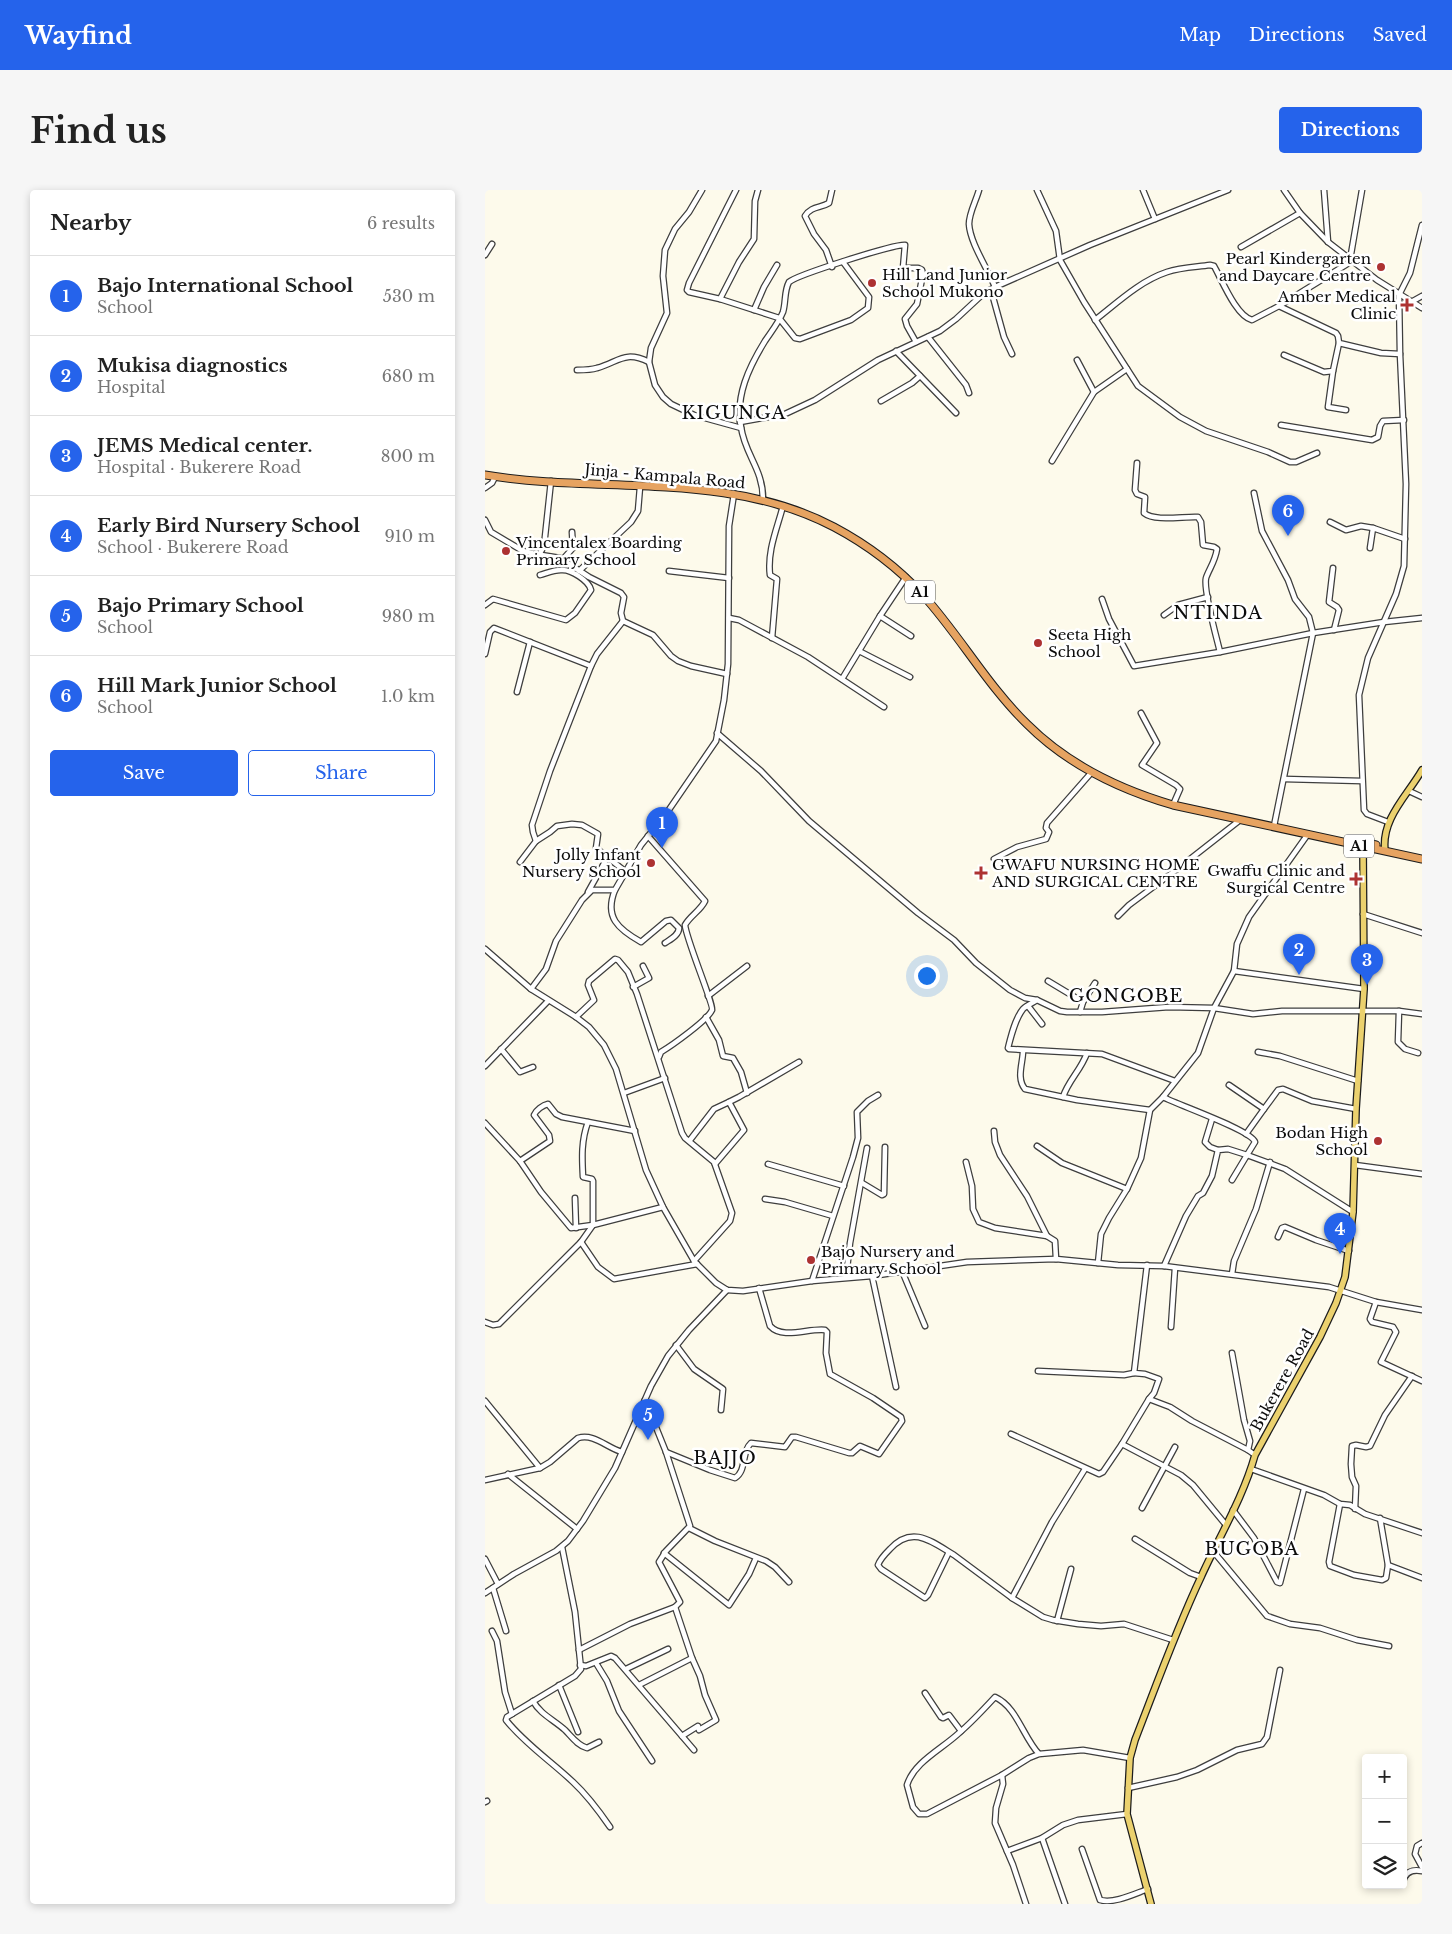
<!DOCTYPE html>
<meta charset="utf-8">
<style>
:root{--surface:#fff;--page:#f6f6f6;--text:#222;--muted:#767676;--line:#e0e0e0;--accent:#2563eb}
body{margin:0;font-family:"Libre Baskerville",serif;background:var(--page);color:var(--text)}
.controls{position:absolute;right:15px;bottom:15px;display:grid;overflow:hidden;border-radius:5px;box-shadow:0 2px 8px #0003}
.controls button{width:45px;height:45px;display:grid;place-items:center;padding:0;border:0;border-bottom:1px solid var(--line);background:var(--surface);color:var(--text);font:25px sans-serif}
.you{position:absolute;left:441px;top:785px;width:18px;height:18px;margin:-12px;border:4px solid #fff;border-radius:50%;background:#1a73e8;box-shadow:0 0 0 8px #1a73e833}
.badge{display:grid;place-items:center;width:32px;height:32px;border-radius:50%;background:var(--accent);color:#fff;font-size:16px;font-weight:700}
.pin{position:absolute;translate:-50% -41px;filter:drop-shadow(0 1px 2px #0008)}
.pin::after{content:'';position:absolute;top:26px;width:18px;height:15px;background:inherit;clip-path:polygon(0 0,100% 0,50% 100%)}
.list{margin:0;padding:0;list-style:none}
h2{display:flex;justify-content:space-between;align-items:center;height:65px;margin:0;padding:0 20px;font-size:21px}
h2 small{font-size:16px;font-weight:400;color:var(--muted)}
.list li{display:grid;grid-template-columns:32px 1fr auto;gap:15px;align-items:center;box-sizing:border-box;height:80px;padding:0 20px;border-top:1px solid var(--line)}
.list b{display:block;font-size:19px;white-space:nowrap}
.list p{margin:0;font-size:16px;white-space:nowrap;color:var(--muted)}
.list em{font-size:16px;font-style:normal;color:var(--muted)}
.actions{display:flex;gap:10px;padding:15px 20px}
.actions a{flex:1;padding:11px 0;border:1px solid var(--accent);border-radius:5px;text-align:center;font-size:18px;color:var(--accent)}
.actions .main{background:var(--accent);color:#fff}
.icon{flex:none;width:28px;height:28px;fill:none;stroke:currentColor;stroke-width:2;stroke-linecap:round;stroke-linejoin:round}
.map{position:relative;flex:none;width:937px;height:1714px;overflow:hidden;border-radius:5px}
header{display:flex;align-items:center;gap:30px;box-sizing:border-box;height:70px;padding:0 25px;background:var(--accent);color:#fff}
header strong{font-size:24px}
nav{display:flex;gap:28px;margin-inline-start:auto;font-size:18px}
.intro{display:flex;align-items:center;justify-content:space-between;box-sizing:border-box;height:120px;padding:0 30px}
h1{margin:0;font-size:35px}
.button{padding:12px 22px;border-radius:5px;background:var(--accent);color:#fff;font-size:18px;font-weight:700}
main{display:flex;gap:30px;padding:0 30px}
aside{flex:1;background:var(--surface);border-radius:5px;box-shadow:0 2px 8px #0003}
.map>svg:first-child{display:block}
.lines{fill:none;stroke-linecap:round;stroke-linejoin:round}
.minor-casing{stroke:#3e3e3e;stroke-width:7}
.major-casing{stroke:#1c1c1c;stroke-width:8}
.highway-casing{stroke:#1c1c1c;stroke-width:9}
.minor{stroke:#fff;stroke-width:4.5}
.major{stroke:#ebd16e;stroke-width:5.5}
.highway{stroke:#e6a361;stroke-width:7}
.poi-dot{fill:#ad3232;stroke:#fff;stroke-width:2}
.labels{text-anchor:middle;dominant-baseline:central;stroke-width:5;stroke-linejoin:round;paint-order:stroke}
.shield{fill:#fff;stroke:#545454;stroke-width:1}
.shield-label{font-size:14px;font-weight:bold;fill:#0b0b0b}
.poi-label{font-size:15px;fill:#0b0b0b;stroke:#fff;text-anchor:end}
.street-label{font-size:15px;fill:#0b0b0b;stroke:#fff}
.quarter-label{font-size:18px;letter-spacing:1px;fill:#0b0b0b;stroke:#fff}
</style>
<header>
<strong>Wayfind</strong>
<nav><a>Map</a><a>Directions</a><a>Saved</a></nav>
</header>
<div class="intro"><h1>Find us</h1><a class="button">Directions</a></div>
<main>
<aside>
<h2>Nearby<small>6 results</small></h2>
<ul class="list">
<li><span class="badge">1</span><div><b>Bajo International School</b><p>School</p></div><em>530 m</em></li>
<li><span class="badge">2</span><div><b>Mukisa diagnostics</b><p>Hospital</p></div><em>680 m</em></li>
<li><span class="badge">3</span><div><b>JEMS Medical center.</b><p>Hospital · Bukerere Road</p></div><em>800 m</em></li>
<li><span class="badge">4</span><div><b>Early Bird Nursery School</b><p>School · Bukerere Road</p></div><em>910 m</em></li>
<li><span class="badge">5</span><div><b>Bajo Primary School</b><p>School</p></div><em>980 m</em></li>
<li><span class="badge">6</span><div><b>Hill Mark Junior School</b><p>School</p></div><em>1.0 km</em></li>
</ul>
<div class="actions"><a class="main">Save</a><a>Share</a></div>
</aside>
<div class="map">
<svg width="937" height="1714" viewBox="0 0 937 1714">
<rect width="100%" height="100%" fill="#fdfaeb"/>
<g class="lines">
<g class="minor-casing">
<g id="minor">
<polyline points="217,0 204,22 190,39 180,60 178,86 182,123 166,158 164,172 170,195 178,207 186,214 209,225 256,238"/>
<polyline points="251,0 204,93 202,100 204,102 235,109 294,128 310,148 315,149 366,130 383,118 384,107 358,72"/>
<path d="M494 0C491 11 484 23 484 34 485 53 503 79 510 97"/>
<polyline points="552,0 571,41 575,70 599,112 653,196 695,227 721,241 783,262 805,272 811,272 832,263"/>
<polyline points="658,0 670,29"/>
<polyline points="799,0 815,23 843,52 892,90 937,118"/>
<polyline points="839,0 843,52"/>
<polyline points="756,57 815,23"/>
<polyline points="0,65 7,54"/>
<polyline points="865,70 877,0"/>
<path d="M347 77 341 60 329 44 320 26C326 16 336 18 344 13L347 0"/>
<polyline points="506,100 519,147 527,164"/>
<polyline points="235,109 254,72 269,49 270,11 273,0"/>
<polyline points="928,111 937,106"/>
<polyline points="794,116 851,143 853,146 854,153 896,163 915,164"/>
<polyline points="269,120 279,97 292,75"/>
<path d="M610 130C633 112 655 91 682 82 696 77 711 77 725 75L729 76C737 90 751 126 767 130L794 116 867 71"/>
<polyline points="443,147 481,195 484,203"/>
<polyline points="411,161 471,223"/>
<polyline points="799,165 839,182 848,181 854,153"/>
<polyline points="592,170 609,202"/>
<path d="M92 180C98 180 106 180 112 178 134 172 139 160 164 172"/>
<polyline points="848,181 843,217 861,220"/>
<polyline points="396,211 427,193 435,186"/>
<polyline points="255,232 300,224 330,210 393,170 455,141 471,129 499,103 510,97 605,55 743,0"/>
<polyline points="796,235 887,250 893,247 895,236 898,231 919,230"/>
<polyline points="567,271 609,202 642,179"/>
<path d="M652 273 650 300 652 304 660 307 659 323C670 332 699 326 713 327L716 332 718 355 729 357 732 359C730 372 724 379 721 388 718 400 732 449 735 462"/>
<polyline points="0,298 7,293 10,287"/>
<polyline points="769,303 777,341 803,390 810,409 824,427 828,443 789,636"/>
<path d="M278 309C278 279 260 265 256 237 250 206 264 177 280 151 286 142 294 132 298 122 301 112 299 101 304 92 312 85 409 54 420 55L418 78H433L437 80 438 84 432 114 420 129 422 136 431 152"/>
<polyline points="0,330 6,342 38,361 50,364 75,368 104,387 136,403 139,407 136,423 138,431 168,445 186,466 193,471 206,476 242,484"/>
<polyline points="845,332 861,340 876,336 888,338"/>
<polyline points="885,358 888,338 920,349"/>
<polyline points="54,365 59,356 66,291"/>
<polyline points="78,369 88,358 87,342"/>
<polyline points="848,378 844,412 852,417 854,420 849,440"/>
<polyline points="94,381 146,332 153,321 155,297"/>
<polyline points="184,381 244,388"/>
<polyline points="617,409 624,429 649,476 735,462 828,443 899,432 937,428"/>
<path d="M0 415 8 409 81 430 90 423 106 400C104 391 86 379 76 380 69 380 62 383 55 385"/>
<polyline points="679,425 693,415 723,407"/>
<polyline points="395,426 426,446"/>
<polyline points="244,428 254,430 323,467 399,517"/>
<path d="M287 448 292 389 285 385C282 361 292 339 298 316"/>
<polyline points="374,461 425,487"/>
<polyline points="0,464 5,442 9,438 106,476"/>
<polyline points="357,489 395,426 421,387"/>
<polyline points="32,502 45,452"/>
<polyline points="656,523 672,553 657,575 691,595 695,599 688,615"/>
<polyline points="232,543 276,581 324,631 433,723 469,750 491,773 525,800 540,808 552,810 575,821 582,822 617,822 684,817 729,818 768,824 797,821 914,821 937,824"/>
<polyline points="799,589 877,591"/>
<polyline points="924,601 937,607"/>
<polyline points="903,632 882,624 879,620 874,505 883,468 911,404 919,376 921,294 915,164 914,105 925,83 937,35"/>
<path d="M163 646 220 711C216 720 205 726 200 735 201 749 229 815 227 820 223 830 186 856 176 862L174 867"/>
<polyline points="51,651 65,642 72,636 87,634 97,635 113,644 111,658 141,682"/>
<polyline points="509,669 532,657 561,649 564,642 561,638 562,633 606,583"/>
<polyline points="35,672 51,651 48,642 47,635 65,581 106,476 112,464 138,431"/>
<path d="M130 700C119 727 133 739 156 752L181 731 186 730 194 738C194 745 186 749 180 753"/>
<polyline points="103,702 122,668"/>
<polyline points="878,724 937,743"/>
<polyline points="633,726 644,715 695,677 755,630"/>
<polyline points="0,759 46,799 91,827 104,837 119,855 131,879 161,980 178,1017 209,1071 231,1093 242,1100 258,1101 327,1091 387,1086 482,1072 571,1069 633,1075 679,1076 844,1097 891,1112 937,1120"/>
<polyline points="749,781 752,754 764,727 823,644"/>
<polyline points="563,791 598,812"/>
<polyline points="148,797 164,788 158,776"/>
<polyline points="46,799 61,779 71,751 97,710 107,700 130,700 156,655 181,624 231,551 239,510 243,474 244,336 249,304"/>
<polyline points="223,806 262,776"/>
<path d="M552 810C548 813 542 815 538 819 530 829 526 846 523 858L524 859 617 864 690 891"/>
<polyline points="543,816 557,834"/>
<polyline points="914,821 913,852 920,859 933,863"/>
<polyline points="595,822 598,812 610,793"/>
<polyline points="91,827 109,810 103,795 104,791 130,769 133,770 143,782 152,804 197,943 200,948 229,972 247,1023 245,1031 209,1071"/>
<polyline points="221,827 234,850 238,866 248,868 256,882 262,903"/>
<polyline points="16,859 35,882 48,877"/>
<path d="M538 861C538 873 531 888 540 899L592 910 665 920"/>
<polyline points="773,862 795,866 873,891"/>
<polyline points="0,876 63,811"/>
<polyline points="744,895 779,919 793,900 798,899 827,911 871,919"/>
<polyline points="139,903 180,888"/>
<path d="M578 907C583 891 596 880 602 863"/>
<path d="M678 907C693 915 766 940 770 952L762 965 743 959 733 960 727 986 718 1003 713 1006 701 1026 679 1076"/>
<polyline points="727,929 720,952 725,957 733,960"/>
<polyline points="0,933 35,971 56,1002 86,1038 108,1035 178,1017"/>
<polyline points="509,941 510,952 515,965 542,1006 562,1046 570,1051 571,1069"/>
<polyline points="761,944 779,919"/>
<polyline points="205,950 229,919 244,912"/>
<polyline points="552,956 577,973 642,999"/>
<path d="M35 971 65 951 64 945 49 925C51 920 58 915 63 914L71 924 77 927 150 941"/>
<polyline points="481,972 487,996 488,1019 494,1032 510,1038 562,1046"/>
<polyline points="230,974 259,940 244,912 254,907 314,872"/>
<polyline points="283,974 359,996"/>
<polyline points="870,975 937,984"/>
<polyline points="747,990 762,965 800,979 868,1022"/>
<polyline points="377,993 397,1005 399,1004 400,957"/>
<polyline points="90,1008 91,1038"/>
<polyline points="280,1009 300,1012 348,1026"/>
<polyline points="793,1047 797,1038 800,1037 831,1050 864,1061"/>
<polyline points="96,1052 113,1077 129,1089 212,1074"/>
<polyline points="613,1073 616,1044 624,1028 642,999 656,968 665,920 678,907 713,863 729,818 749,781 879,799"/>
<polyline points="662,1075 649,1183 660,1184 674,1189 669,1203 664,1209 685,1217 707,1231 763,1260"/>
<polyline points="417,1081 440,1136"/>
<polyline points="747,1084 749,1071 771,1019 785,972"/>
<polyline points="387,1086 411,1197"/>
<polyline points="361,1087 365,1053 382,958"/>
<polyline points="327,1091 368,967 373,948 372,922 383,911 393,905"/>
<polyline points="891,1112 885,1129 887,1132 908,1137 911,1142 896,1172 937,1191"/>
<path d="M0 1132 8 1135 14 1134 96 1052 108 1035V991L107 989 98 987C97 968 96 951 103 932"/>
<polyline points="686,1137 690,1078"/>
<polyline points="191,1155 209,1179 238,1199 236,1220"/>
<polyline points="747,1163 759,1230 765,1251 763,1260 770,1265"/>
<polyline points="553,1181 639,1185 649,1183"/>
<polyline points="664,1209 637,1254 696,1285 708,1295 741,1335"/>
<polyline points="0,1211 55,1278"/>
<polyline points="526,1244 614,1284 618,1282 637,1254"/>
<path d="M181 1262 225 1280 250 1288C262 1281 256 1262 266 1253L300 1257 307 1247H311L364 1263H367L375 1256 394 1264 417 1231 416 1227 388 1208 345 1184 341 1163 342 1142 340 1140C323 1138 298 1150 285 1136L274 1098"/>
<polyline points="766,1279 839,1305 855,1314 865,1315 880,1324 937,1343"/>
<polyline points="23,1284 92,1339"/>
<path d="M0 1290 55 1278 65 1272 93 1248C109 1243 122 1258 137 1262"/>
<polyline points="855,1314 844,1372 845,1376 869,1385 897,1390 901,1388 903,1375"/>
<polyline points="657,1318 690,1257"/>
<polyline points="870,1319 871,1296 867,1287 866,1274 867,1256 871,1255 881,1257 885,1256 900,1225 927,1186"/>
<polyline points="748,1320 769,1348 792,1392 795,1393 819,1299"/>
<polyline points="895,1328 903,1375 937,1388"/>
<polyline points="204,1338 230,1351 281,1371 290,1377 304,1392"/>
<polyline points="650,1349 705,1383 716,1387"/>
<path d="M77 1357 90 1422 96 1479 90 1486 22 1527 21 1530C40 1554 66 1571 88 1592 102 1605 114 1621 125 1637"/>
<polyline points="728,1361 782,1426 805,1434 835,1438 872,1450 904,1456"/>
<path d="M464 1362 443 1405 440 1408 396 1379 393 1375C395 1369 400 1364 405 1359 427 1335 446 1351 469 1365L527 1408 558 1427 568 1430 593 1434 616 1436 639 1434 688 1450"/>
<polyline points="179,1363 244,1415 264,1384 271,1368"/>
<polyline points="0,1369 13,1394"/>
<polyline points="8,1398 21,1441"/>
<polyline points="0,1403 29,1384 71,1361 83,1351 98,1331 130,1278 166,1196 183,1166 204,1140 242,1100"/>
<polyline points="527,1408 567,1332 600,1279"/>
<polyline points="190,1417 207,1468 215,1486 220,1505 231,1530 214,1540 213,1536 197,1546"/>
<polyline points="572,1431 586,1379"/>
<polyline points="7,1441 12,1451 20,1502 27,1524"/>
<polyline points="94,1460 145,1434 190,1417 195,1412 174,1372 181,1361 205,1336 181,1262 160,1210"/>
<polyline points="111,1473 122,1491 134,1521 167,1571"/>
<polyline points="95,1475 101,1476 126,1466 130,1468 209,1560"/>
<polyline points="141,1479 183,1459"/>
<polyline points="74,1495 93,1542"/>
<polyline points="154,1495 207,1468"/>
<polyline points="440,1503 456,1527 458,1528 464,1525 476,1541"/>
<path d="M48 1511C55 1524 69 1530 80 1540 87 1547 92 1555 102 1558L114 1552"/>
<path d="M554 1564C538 1547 532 1517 510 1507 498 1520 487 1532 474 1543 457 1559 429 1572 422 1595L428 1617 434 1624H442L517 1585 544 1568 554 1564 598 1560 645 1568"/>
<polyline points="517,1585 518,1594 511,1618 510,1633 528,1675 541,1714"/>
<polyline points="643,1598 692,1587 712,1580 752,1560 777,1554 782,1547 795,1480"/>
<polyline points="0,1612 2,1611"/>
<polyline points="557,1648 580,1714"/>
<polyline points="937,1653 932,1656 930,1664 937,1677"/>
<path d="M597 1659 615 1710C629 1714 649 1704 663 1699"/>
<polyline points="522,1661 557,1648 578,1635 593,1630 642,1624"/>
<path d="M918 1692C920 1682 927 1679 937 1681"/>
</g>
</g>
<g class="major-casing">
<g id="major">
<path d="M900 661C896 629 922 606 937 580"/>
<path d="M666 1714 642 1624 645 1568 650 1550C671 1496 691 1440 716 1387 734 1347 758 1308 770 1265L835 1147 851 1113 860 1087 868 1022 871 919 879 799 878 654"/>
</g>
</g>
<g class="highway-casing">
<g id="highway">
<path d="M0 285C116 304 241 280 349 337 381 354 413 378 438 405 475 446 502 495 542 534 583 575 633 599 688 615L937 669"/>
<polyline points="865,649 891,655"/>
</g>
</g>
<use href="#minor" class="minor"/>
<use href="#major" class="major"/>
<use href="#highway" class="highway"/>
</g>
<g class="poi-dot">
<circle cx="896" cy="77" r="5"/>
<circle cx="387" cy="93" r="5"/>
<path d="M919.5 107.5h5v5h5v5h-5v5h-5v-5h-5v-5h5z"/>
<circle cx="21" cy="361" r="5"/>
<circle cx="553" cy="453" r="5"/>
<circle cx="166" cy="673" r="5"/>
<path d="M493.5 675.5h5v5h5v5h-5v5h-5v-5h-5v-5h5z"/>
<path d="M868.5 681.5h5v5h5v5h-5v5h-5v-5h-5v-5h5z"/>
<circle cx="893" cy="951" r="5"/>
<circle cx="326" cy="1070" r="5"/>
</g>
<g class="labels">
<g class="shield">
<rect x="420" y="390.5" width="30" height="23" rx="4"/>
<rect x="859" y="644.5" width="30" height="23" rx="4"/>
</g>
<g class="shield-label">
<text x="435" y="402">A1</text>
<text x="874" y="656">A1</text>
</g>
<g class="poi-label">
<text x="886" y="68">Pearl Kindergarten<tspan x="886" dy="17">and Daycare Centre</tspan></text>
<text x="397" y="84" text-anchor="start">Hill Land Junior<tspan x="397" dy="17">School Mukono</tspan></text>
<text x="911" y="106">Amber Medical<tspan x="911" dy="17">Clinic</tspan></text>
<text x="31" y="352" text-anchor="start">Vincentalex Boarding<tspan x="31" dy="17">Primary School</tspan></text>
<text x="563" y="444" text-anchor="start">Seeta High<tspan x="563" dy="17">School</tspan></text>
<text x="156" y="664">Jolly Infant<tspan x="156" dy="17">Nursery School</tspan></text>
<text x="507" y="674" text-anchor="start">GWAFU NURSING HOME<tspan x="507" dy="17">AND SURGICAL CENTRE</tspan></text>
<text x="860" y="680">Gwaffu Clinic and<tspan x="860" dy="17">Surgical Centre</tspan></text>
<text x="883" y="942">Bodan High<tspan x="883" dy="17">School</tspan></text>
<text x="336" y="1061" text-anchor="start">Bajo Nursery and<tspan x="336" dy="17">Primary School</tspan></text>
</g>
<g class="street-label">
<text transform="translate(180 286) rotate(5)">Jinja - Kampala Road</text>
<text transform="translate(797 1190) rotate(-61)">Bukerere Road</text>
</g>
<g class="quarter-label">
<text x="249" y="223">KIGUNGA</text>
<text x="733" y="423">NTINDA</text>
<text x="641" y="806">GONGOBE</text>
<text x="240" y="1268">BAJJO</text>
<text x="767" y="1359">BUGOBA</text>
</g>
</g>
</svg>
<div class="controls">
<button>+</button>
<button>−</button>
<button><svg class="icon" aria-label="layers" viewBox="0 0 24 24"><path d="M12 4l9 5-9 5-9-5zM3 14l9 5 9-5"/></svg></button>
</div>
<div class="you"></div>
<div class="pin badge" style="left:177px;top:658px">1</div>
<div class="pin badge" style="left:814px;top:785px">2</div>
<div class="pin badge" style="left:882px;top:795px">3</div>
<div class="pin badge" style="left:855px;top:1064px">4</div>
<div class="pin badge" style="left:163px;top:1250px">5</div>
<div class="pin badge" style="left:803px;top:346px">6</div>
</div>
</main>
